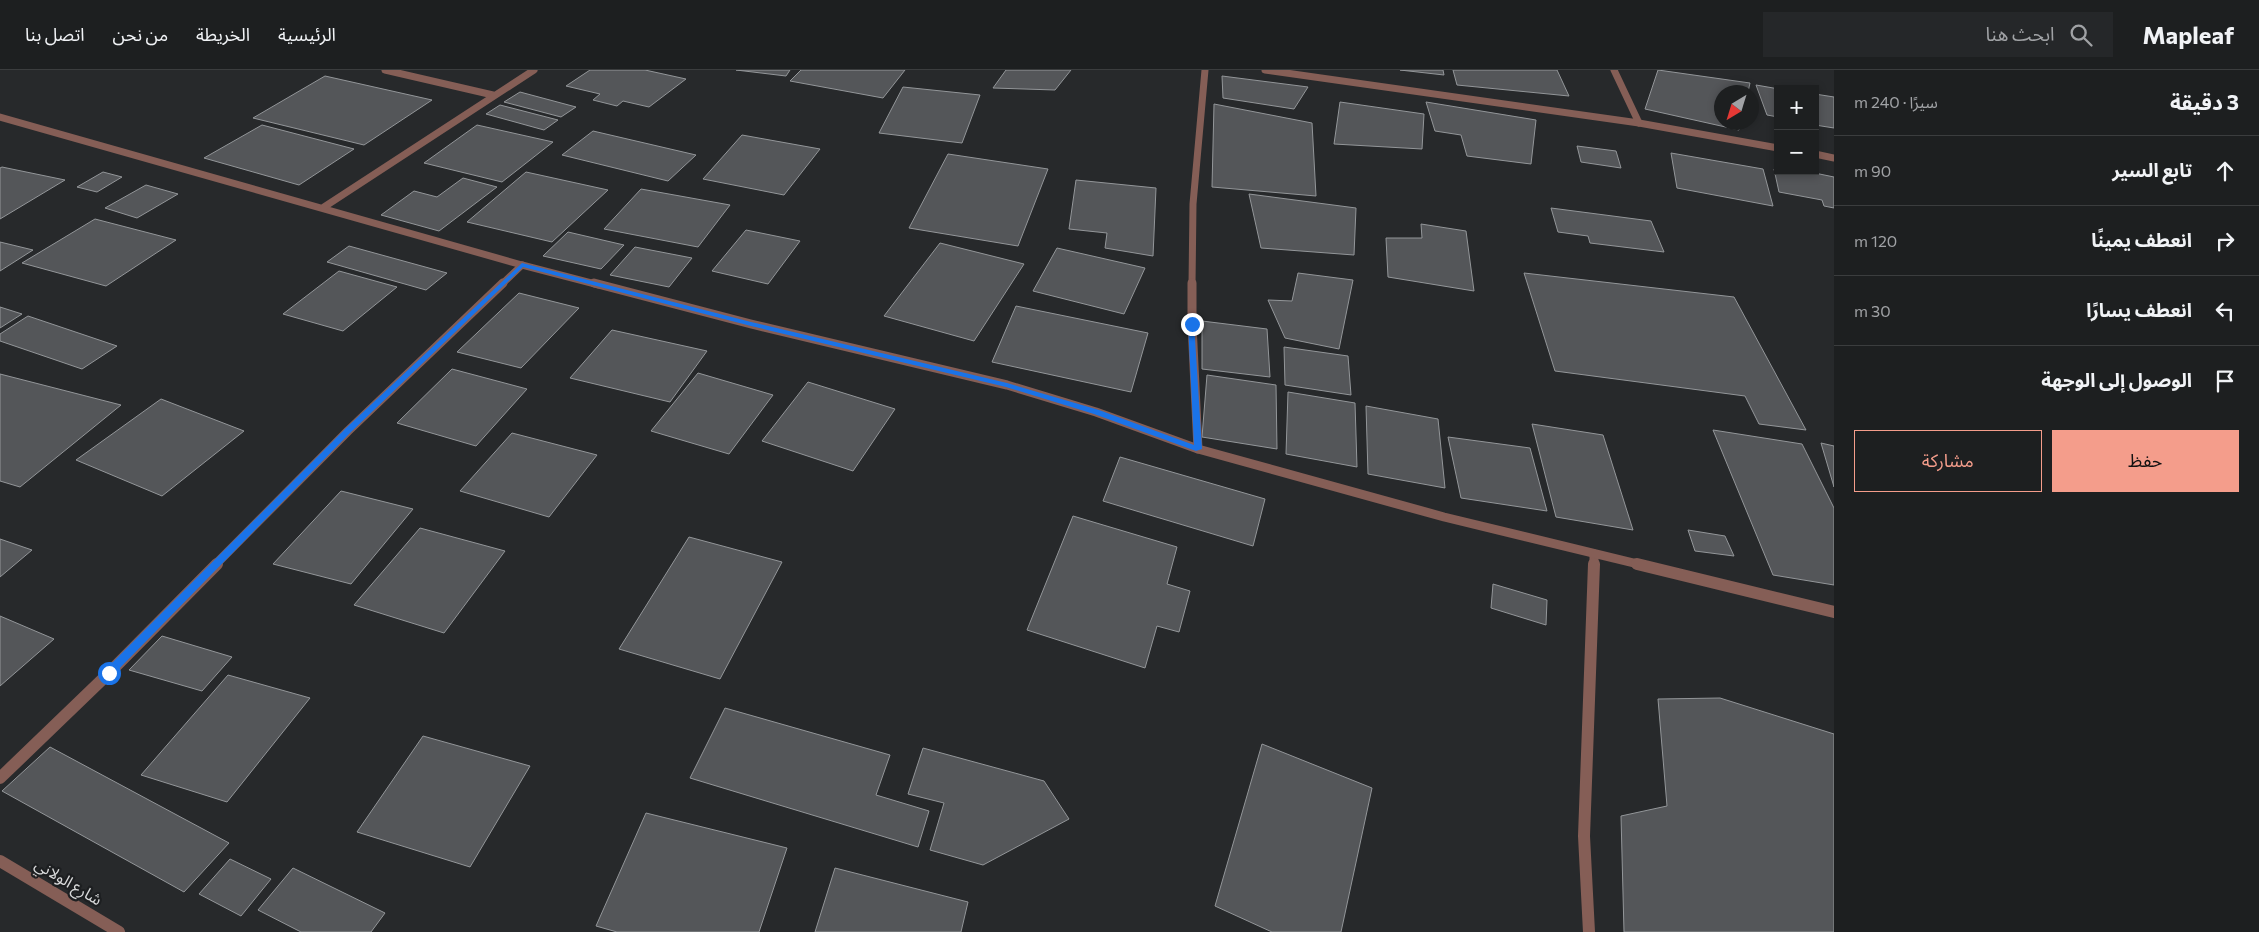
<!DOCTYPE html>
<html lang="ar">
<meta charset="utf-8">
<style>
:root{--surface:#1d1f20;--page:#252729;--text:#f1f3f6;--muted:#a0a2a5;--line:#3b3d3e;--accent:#f49d8b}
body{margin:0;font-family:Commissioner,"Noto Sans Arabic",sans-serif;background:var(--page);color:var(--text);direction:rtl}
.controls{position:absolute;right:15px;top:15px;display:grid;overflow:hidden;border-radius:0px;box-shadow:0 2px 8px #0003}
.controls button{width:45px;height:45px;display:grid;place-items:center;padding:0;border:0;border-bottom:1px solid var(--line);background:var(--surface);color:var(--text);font:25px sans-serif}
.compass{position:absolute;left:1714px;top:15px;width:45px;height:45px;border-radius:50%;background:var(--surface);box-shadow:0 2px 8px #0003;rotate:218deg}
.stop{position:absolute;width:15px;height:15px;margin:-11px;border:4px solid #1a73e8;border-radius:50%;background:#fff}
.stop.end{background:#1a73e8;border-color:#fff;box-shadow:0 1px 5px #0008}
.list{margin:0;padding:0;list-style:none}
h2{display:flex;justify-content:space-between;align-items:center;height:65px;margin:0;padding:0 20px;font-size:21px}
h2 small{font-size:16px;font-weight:400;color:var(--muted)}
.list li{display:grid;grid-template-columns:32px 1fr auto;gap:15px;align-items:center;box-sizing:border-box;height:70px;padding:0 20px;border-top:1px solid var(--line)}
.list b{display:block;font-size:19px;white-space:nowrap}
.list em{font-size:16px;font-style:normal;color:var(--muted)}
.actions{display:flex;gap:10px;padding:15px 20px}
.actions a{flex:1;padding:11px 0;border:1px solid var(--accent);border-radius:0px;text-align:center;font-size:18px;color:var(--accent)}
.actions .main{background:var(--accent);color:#111}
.icon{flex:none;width:28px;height:28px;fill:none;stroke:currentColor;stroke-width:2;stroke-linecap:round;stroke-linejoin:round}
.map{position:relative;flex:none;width:1834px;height:862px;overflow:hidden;direction:ltr}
header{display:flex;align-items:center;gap:30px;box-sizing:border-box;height:70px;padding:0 25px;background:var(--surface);border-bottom:1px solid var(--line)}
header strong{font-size:24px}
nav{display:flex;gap:28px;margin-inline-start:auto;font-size:18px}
.search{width:350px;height:45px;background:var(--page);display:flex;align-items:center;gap:12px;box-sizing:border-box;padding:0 18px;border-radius:0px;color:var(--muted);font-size:19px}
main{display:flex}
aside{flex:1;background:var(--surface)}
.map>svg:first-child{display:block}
.building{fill:#545659;stroke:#939699}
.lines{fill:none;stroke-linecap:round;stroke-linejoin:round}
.lane-far1{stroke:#855e56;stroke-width:9}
.lane{stroke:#855e56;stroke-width:12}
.street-far2{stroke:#855e56;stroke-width:7}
.street-far1{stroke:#855e56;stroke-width:9}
.street{stroke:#855e56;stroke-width:12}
.route{fill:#1a73e8}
.labels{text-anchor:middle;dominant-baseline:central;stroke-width:4.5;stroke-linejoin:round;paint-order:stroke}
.near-street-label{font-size:16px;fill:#d9dadb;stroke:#1d1f21}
</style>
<header>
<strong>Mapleaf</strong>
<div class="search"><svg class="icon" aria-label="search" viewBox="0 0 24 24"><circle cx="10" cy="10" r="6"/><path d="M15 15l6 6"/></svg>ابحث هنا</div>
<nav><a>الرئيسية</a><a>الخريطة</a><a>من نحن</a><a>اتصل بنا</a></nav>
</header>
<main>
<aside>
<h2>3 دقيقة<small>سيرًا · 240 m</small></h2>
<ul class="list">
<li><svg class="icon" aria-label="ahead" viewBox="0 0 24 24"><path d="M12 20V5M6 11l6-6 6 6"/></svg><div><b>تابع السير</b></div><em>90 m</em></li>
<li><svg class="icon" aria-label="right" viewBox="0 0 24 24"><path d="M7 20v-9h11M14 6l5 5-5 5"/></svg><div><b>انعطف يمينًا</b></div><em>120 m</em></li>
<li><svg class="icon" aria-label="left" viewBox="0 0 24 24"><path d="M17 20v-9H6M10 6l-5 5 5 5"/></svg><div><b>انعطف يسارًا</b></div><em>30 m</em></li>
<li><svg class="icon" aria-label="arrive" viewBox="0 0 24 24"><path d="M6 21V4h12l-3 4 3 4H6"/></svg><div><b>الوصول إلى الوجهة</b></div></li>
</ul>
<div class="actions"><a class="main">حفظ</a><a>مشاركة</a></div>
</aside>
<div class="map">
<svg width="1834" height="862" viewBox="0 0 1834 862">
<rect width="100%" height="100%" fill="#27292b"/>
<g class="building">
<polygon points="590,0 645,0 686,9 649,37 623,31 617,36 593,30 600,24 566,16"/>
<polygon points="736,0 790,0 786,6"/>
<polygon points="801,0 905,0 883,28 790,11"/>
<polygon points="1006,0 1071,0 1055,20 993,18"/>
<polygon points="1400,0 1443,0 1444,5"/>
<polygon points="1453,0 1557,0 1569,26 1457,15"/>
<polygon points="1658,0 1750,13 1748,22 1722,22 1722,52 1741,52 1739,60 1645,39"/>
<polygon points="325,6 432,30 364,75 253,48"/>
<polygon points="1222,6 1308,17 1294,39 1223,28"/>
<polygon points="1756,15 1779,19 1778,47 1767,45"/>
<polygon points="903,17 980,25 962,73 879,63"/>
<polygon points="520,22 576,37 561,47 504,32"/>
<polygon points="1815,24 1834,27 1834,58 1815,55"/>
<polygon points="1340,32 1424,44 1422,79 1334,74"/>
<polygon points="1426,32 1536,50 1531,94 1467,86 1461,65 1435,61"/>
<polygon points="1214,34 1312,53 1316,126 1212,117"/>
<polygon points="500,35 558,50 544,60 486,44"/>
<polygon points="262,55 354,79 299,115 204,88"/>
<polygon points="477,55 553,72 502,112 424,93"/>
<polygon points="593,61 696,85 668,111 562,85"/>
<polygon points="742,65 820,79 784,125 703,109"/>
<polygon points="1577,76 1616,81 1621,98 1581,92"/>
<polygon points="1671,83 1763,99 1773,136 1677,118"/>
<polygon points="948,84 1048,99 1018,176 909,158"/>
<polygon points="2,97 65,110 0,149 0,98"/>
<polygon points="1774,99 1778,101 1800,104 1799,101 1805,101 1834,107 1834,138 1824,136 1822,130 1779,122"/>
<polygon points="103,102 122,107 97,122 77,117"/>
<polygon points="526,102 608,120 552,172 467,152"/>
<polygon points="463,108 497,117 439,161 381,145 414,121 437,127"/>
<polygon points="1076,110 1156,118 1153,186 1105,178 1107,163 1069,159"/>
<polygon points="146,115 178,124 137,148 105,138"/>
<polygon points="641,119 730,135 698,177 604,159"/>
<polygon points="1249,124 1356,138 1354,185 1261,178"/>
<polygon points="1551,138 1651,151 1664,182 1590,173 1588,166 1558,162"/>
<polygon points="95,149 176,170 106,216 22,193"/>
<polygon points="1421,154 1466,161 1474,221 1388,207 1386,168 1422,168"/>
<polygon points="746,160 800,171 768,214 712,201"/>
<polygon points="568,162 624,175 601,199 543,186"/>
<polygon points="0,172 33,180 0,201"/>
<polygon points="940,173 1024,194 974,271 884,246"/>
<polygon points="349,176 447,203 426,220 327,192"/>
<polygon points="635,177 692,188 669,217 610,205"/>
<polygon points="1057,178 1145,198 1124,244 1033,221"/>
<polygon points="339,201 397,217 343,261 283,244"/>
<polygon points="1298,203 1353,210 1339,279 1285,268 1268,230 1292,231"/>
<polygon points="1524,203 1734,227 1806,360 1759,354 1745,326 1555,301"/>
<polygon points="519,223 579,238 521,298 457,282"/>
<polygon points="1016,236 1148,263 1131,322 992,292"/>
<polygon points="0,237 22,244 0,258"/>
<polygon points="28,246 117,276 82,299 0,271 0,264"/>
<polygon points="1202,251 1267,259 1270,307 1202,299"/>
<polygon points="612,260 707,281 670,332 570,308"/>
<polygon points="1284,277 1348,286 1351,325 1285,315"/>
<polygon points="452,299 527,319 476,376 397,353"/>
<polygon points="698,303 773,325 729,384 651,361"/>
<polygon points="0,304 121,335 20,417 0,411"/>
<polygon points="1207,305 1276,315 1277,379 1202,367"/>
<polygon points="808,312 895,339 853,401 762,371"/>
<polygon points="1288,322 1355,333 1357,397 1286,384"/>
<polygon points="161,329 244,361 162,426 76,390"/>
<polygon points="1366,336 1438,349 1445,418 1368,404"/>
<polygon points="1532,354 1603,365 1633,460 1556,447"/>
<polygon points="1713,360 1802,374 1834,438 1834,515 1773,505"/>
<polygon points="512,363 597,385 549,447 460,421"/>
<polygon points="1448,367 1530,378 1547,441 1461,428"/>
<polygon points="1821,373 1834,376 1834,417"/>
<polygon points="1120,387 1265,429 1253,476 1103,431"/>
<polygon points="341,421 413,439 351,514 273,494"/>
<polygon points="1073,446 1177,477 1167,514 1190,521 1179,562 1157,556 1145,598 1027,560"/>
<polygon points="420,458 505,481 444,563 354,535"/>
<polygon points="1688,460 1725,466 1734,486 1695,481"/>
<polygon points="689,467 782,492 720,609 619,579"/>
<polygon points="0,469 32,480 0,507"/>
<polygon points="1493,514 1547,530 1546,555 1491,538"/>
<polygon points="0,546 54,569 0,616"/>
<polygon points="162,566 232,587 202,621 129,600"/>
<polygon points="228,605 310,628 227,732 141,705"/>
<polygon points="1720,628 1834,664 1834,862 1624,862 1621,746 1667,736 1658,629"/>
<polygon points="725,638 890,685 876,725 929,741 918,777 690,708"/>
<polygon points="423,666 530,696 470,797 357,762"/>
<polygon points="1262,674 1372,718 1341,862 1272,862 1215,836"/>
<polygon points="50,677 229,773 184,822 2,721"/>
<polygon points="923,678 1044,711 1069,749 983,795 930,780 944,733 908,724"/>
<polygon points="646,743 787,778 759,862 617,862 596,856"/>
<polygon points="230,789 271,809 241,846 199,824"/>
<polygon points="293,798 385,843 371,862 301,862 258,840"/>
<polygon points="835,798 968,832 961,862 815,862"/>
</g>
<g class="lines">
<polyline class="lane-far1" points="1594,495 1594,484"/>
<polyline class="lane" points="1589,862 1584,766 1594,494"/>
<g class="street-far2">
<polyline points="385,0 493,25"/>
<polyline points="1265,0 1639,53 1778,78"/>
<polyline points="1614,0 1639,53"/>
<polyline points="0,47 522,195 599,215"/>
<polyline points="1815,84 1834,88"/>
<polyline points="324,137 534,0"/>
<polyline points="501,215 522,195"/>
<polyline points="1192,215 1193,134 1205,0"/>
</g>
<g class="street-far1">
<polyline points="594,213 751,254 1007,315 1096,342 1198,379 1444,447 1642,495"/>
<polyline points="1192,213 1192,254 1198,379"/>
<polyline points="215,495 348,361 503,213"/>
</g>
<g class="street">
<polyline points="1637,494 1834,542"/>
<polyline points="0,708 109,603 217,494"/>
<polyline points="0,791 119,862"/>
</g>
</g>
<polygon class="route" points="522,193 751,252 1007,313 1099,340 1194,375 1188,254 1194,253 1202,379 1196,381 1094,344 1006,317 751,256 523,197 350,363 112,606 105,606 105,600 345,359"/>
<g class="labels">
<g class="near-street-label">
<text transform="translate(69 811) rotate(31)">شارع الولاني</text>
</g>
</g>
</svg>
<div class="controls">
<button>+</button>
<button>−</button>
</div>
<svg class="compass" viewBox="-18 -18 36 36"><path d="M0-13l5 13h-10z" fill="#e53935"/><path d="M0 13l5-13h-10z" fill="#a0a2a5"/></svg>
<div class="stop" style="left:109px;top:603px"></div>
<div class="stop end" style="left:1192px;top:254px"></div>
</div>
</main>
